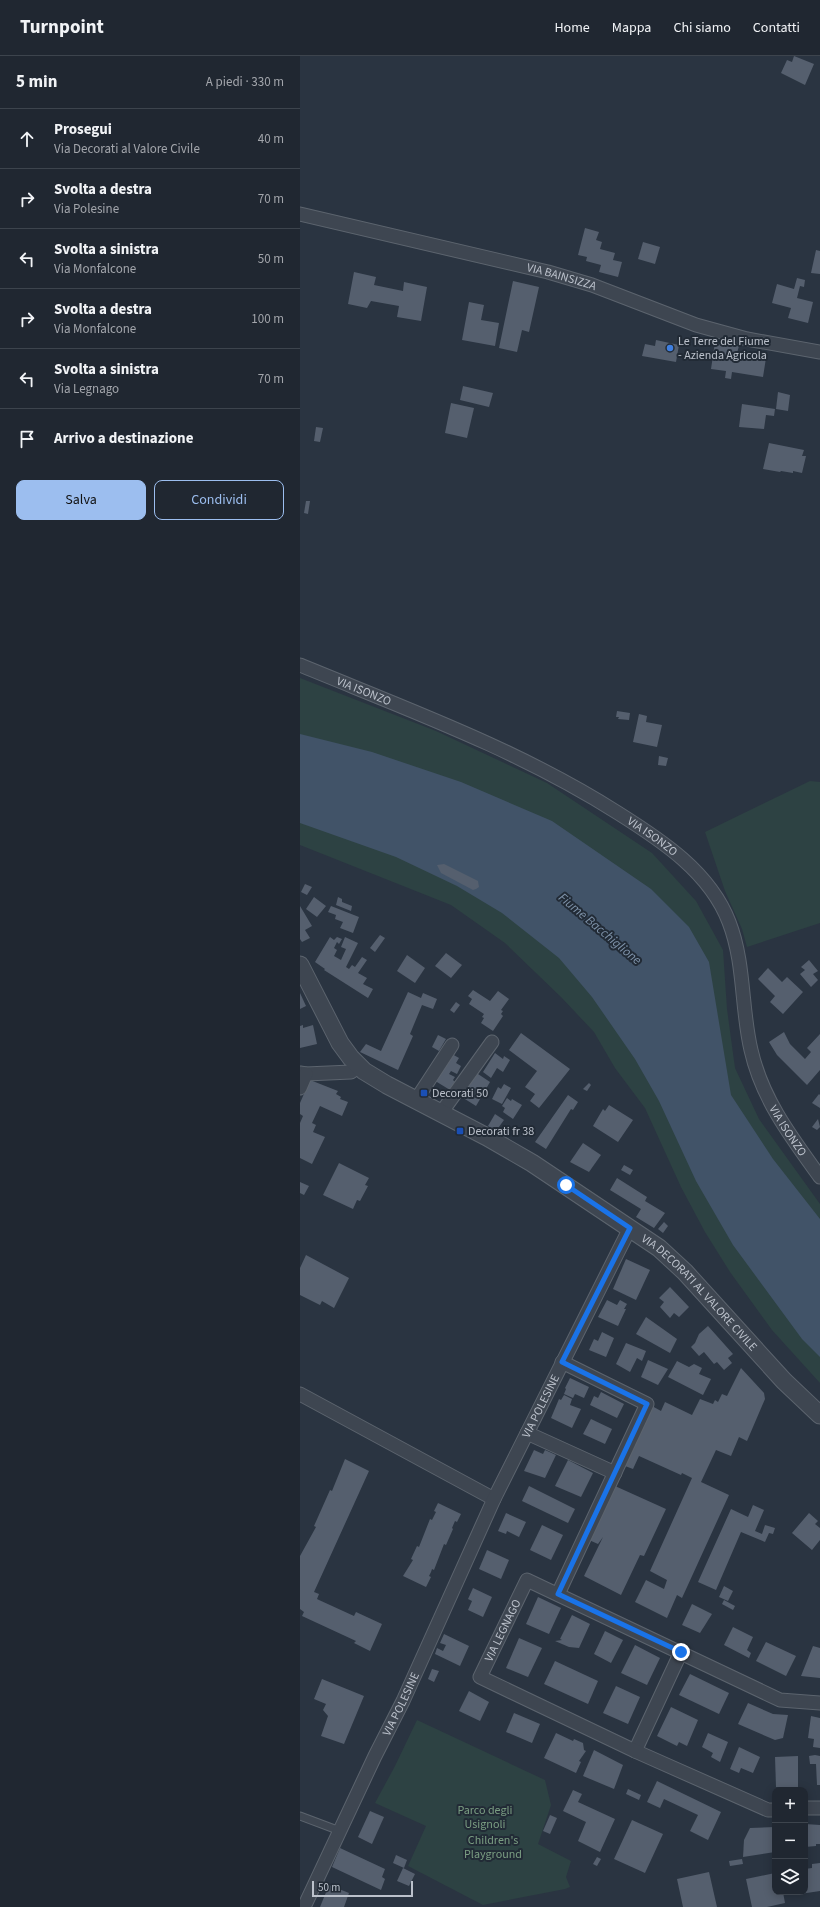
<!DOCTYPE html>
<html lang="it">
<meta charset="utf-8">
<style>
:root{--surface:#202731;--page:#282f39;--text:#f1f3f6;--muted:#a2a5ab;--line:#3d444d;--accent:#9cbeef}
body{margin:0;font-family:"Source Sans 3",sans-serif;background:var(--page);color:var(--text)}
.controls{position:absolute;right:12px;bottom:12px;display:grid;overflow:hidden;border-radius:8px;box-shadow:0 2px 10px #0003}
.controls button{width:36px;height:36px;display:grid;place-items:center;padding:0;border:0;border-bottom:1px solid var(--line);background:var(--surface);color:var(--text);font:20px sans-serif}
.scale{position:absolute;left:12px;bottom:10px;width:101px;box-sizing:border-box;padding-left:4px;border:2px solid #bbc1cb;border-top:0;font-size:11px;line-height:14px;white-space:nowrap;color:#bbc1cb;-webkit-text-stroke:3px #222b36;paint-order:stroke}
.stop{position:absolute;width:12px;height:12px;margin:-9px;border:3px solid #1a73e8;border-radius:50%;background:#fff}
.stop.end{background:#1a73e8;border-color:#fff;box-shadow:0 1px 4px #0008}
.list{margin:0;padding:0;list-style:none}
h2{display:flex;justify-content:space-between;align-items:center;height:52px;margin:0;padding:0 16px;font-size:17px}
h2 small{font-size:13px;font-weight:400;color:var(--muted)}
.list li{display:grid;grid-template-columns:26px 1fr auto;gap:12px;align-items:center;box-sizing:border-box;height:60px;padding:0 16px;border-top:1px solid var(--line)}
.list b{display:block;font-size:15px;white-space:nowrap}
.list p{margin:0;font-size:13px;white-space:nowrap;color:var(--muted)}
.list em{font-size:13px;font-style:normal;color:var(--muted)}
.actions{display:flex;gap:8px;padding:12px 16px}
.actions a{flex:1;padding:9px 0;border:1px solid var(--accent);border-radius:8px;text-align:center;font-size:14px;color:var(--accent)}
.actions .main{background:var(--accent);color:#111}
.icon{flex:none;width:22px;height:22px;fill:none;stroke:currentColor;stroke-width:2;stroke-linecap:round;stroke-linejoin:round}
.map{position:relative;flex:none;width:520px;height:1851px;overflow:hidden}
header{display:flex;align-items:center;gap:24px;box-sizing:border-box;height:56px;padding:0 20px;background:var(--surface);border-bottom:1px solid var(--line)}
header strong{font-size:19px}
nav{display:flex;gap:22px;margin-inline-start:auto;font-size:14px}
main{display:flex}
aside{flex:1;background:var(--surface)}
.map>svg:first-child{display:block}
.green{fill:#2d4243}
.water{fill:#415368}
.building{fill:#555f6e}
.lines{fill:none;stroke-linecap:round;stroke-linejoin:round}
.service-casing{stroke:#5c646e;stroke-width:9}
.minor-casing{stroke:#5c646e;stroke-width:15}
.tertiary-casing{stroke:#5c646e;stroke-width:19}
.service{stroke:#3e4651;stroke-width:7}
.minor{stroke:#3e4651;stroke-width:13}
.tertiary{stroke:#3e4651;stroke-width:17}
.route{stroke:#1a73e8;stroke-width:5}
.shop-dot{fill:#3f7fe0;stroke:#222b36;stroke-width:1.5}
.transit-dot{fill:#1a4fb4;stroke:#222b36;stroke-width:1.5}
.labels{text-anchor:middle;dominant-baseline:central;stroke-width:4;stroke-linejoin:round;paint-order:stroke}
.street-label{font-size:12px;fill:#bbc1cb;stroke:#222b36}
.poi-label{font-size:12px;fill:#bbc1cb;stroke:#222b36;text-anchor:start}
.park-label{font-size:12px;fill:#7b9e83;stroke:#222b36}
.water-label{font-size:13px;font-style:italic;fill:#7f93aa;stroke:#222b36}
</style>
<header>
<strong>Turnpoint</strong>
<nav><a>Home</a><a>Mappa</a><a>Chi siamo</a><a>Contatti</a></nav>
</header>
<main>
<aside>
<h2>5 min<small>A piedi · 330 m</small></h2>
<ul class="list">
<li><svg class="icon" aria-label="ahead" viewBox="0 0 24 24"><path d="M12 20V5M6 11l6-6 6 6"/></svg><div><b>Prosegui</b><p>Via Decorati al Valore Civile</p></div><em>40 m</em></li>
<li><svg class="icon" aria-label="right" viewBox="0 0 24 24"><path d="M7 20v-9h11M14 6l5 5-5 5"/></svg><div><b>Svolta a destra</b><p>Via Polesine</p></div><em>70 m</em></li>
<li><svg class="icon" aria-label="left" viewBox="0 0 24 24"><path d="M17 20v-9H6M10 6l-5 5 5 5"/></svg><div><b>Svolta a sinistra</b><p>Via Monfalcone</p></div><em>50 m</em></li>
<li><svg class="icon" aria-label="right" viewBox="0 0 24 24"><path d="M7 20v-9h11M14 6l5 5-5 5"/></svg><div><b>Svolta a destra</b><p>Via Monfalcone</p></div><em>100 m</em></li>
<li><svg class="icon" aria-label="left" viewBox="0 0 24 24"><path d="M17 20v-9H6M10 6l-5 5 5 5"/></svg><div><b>Svolta a sinistra</b><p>Via Legnago</p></div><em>70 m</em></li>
<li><svg class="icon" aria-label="arrive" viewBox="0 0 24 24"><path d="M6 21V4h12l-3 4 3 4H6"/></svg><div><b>Arrivo a destinazione</b></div></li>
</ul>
<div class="actions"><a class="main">Salva</a><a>Condividi</a></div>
</aside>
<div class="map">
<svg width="520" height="1851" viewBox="0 0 520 1851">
<rect width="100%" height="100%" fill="#2a3441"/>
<g class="green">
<polygon points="0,622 136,675 247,727 352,797 396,845 423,894 427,953 435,1012 459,1063 520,1148 520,1327 472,1274 430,1216 405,1176 381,1131 345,1052 315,1012 294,976 261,941 205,887 151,849 0,789"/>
<polygon points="510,725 520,726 520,867 447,891 442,873 425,835 405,776"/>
<polygon points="117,1664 245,1724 251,1749 238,1788 271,1805 266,1821 270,1831 265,1833 183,1849 108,1810 126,1770 75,1747 95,1710"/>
</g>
<polygon class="water" points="0,678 72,696 161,726 252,765 351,833 389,871 409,906 431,1039 473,1103 520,1163 520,1301 502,1283 433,1189 396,1125 359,1045 335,1003 292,941 259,902 202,857 157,830 96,801 0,767"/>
<g class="building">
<polygon points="494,0 514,8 505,29 481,17 487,4 492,6"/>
<polygon points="285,172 299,176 296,184 302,186 300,193 315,197 313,204 322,206 318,221 299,216 301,209 286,205 287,201 278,199"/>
<polygon points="343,186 360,191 355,208 338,203"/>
<polygon points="516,194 520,195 520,218 511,217"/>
<polygon points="54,216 76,221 74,229 103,235 104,226 127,231 121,265 97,261 99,250 71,245 67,252 48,248"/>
<polygon points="497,222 505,224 504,231 500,230 497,242 513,246 508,267 488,262 491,252 472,247 477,228 494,233"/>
<polygon points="213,225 239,231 229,276 222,274 217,296 199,292"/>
<polygon points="169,246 184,249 181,264 199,267 195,290 162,284"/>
<polygon points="356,284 379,289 376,306 342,300 345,288 355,290"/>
<polygon points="415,286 439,290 437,297 466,302 463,321 432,316 431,323 425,322 426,315 411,313"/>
<polygon points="163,330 193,337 189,351 160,344"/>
<polygon points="478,336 490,339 488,355 476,353"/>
<polygon points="151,347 174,352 167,382 145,377"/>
<polygon points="442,348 475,353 474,360 466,359 464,373 439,371"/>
<polygon points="16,371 23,372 20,386 14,385"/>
<polygon points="469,387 504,394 502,400 506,400 502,417 493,415 493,417 481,415 480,416 463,413"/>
<polygon points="6,445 10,445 8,458 4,457"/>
<polygon points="317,655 330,657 329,664 318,663 319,661 316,661"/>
<polygon points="339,658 347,660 346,666 362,669 357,691 333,686"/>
<polygon points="359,700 368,702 366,710 358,709"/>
<polygon points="144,808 178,825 179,831 176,833 173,834 141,817 137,809"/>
<polygon points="5,828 12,831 7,839 1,836"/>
<polygon points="14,841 26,850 17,861 6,853"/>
<polygon points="38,841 42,843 42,846 52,850 51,855 36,849"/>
<polygon points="0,850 12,870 5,874 10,882 2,886 0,883"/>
<polygon points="31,850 59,861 53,877 40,872 43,866 35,863 36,859 28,856"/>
<polygon points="80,879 85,882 75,896 70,892"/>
<polygon points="30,881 34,884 37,881 42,883 39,888 37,886 34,892 37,894 34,900 41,904 46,893 41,891 45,881 58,887 46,911 49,913 52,909 55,911 62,901 67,904 58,917 67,922 63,928 73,933 68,942 24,914 25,913 15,906"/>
<polygon points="146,897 162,909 151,922 135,910"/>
<polygon points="107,899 125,912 115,927 97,915"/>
<polygon points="509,904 518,915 513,918 518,924 511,931 500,918 505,914 501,911"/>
<polygon points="468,912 482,926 487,921 503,936 483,958 470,946 475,940 458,923"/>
<polygon points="173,934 190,945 198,935 209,943 201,954 203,955 201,958 203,960 193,975 181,967 184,962 182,961 184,958 169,948 172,943 168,940"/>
<polygon points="108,936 121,942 123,937 137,943 133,953 122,949 110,978 113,980 98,1014 60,996 66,988 81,995"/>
<polygon points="0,937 6,950 0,953"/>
<polygon points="156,946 160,949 154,957 150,954"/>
<polygon points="3,969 3,972 13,969 17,988 0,992 0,970"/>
<polygon points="484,976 490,988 505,1003 511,996 507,992 520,978 520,1014 507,1029 477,999 469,986"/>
<polygon points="221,977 270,1013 239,1052 230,1045 235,1038 225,1031 237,1015 209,994"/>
<polygon points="138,979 146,983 139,995 132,991"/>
<polygon points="195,997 203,1003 204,1000 210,1004 203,1016 197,1012 191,1022 183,1016"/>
<polygon points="152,998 159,1002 156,1007 161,1010 157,1018 151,1015 149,1018 155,1021 153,1024 155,1026 150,1034 132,1023"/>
<polygon points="175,1016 190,1026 176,1050 157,1038"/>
<polygon points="10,1024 38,1035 36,1038 41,1041 40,1043 48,1046 42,1060 20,1050 12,1067 16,1069 13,1076 25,1081 12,1108 0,1102 0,1067 3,1060 0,1058 0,1047"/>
<polygon points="289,1027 291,1029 287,1035 283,1033"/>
<polygon points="204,1028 211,1032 202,1048 192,1043 198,1031 201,1033"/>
<polygon points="519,1038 520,1039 520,1052 512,1047"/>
<polygon points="268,1039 278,1046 273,1054 271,1053 246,1093 235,1086"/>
<polygon points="207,1042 211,1045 212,1043 222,1049 213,1063 203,1056 205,1052 202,1050"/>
<polygon points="309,1049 333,1064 318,1086 293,1070 303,1053 305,1055"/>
<polygon points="195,1058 204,1064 196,1075 188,1070"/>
<polygon points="518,1063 520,1071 517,1074 512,1071"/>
<polygon points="283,1087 301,1099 289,1116 270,1106"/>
<polygon points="39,1107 69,1122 65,1129 68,1130 60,1145 57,1144 53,1153 23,1139"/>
<polygon points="324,1109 333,1114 330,1119 321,1114"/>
<polygon points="317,1122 347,1141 345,1145 365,1157 354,1172 336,1161 341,1153 310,1134"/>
<polygon points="0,1126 9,1130 4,1139 0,1137"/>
<polygon points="364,1166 368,1170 363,1177 358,1173"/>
<polygon points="6,1199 49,1222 34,1252 22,1245 20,1249 0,1239 0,1212"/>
<polygon points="326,1203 350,1214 336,1244 313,1233"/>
<polygon points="370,1231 389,1251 379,1261 374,1257 370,1262 360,1251 364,1246 359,1242"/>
<polygon points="307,1244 317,1249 320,1244 327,1248 324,1253 326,1253 318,1270 298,1261"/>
<polygon points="346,1261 377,1283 370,1297 336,1278"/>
<polygon points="408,1270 433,1298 428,1302 432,1307 424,1314 417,1306 414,1308 404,1296 399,1300 391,1291 395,1287 399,1278"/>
<polygon points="302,1276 314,1282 306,1301 289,1294 294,1283 298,1285"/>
<polygon points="326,1287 346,1295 342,1305 337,1302 330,1316 316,1308"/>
<polygon points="348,1304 368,1313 358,1329 341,1321"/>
<polygon points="377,1305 389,1311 394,1308 402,1312 399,1318 411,1323 403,1339 368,1321"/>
<polygon points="441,1312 464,1337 465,1343 447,1385 439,1381 431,1400 416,1394 401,1426 429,1439 382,1542 377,1539 367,1562 335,1546 346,1524 364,1533 367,1524 350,1515 392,1422 382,1417 381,1419 339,1400 333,1413 325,1410 352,1350 361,1355 365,1346 392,1359 400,1343 413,1348 415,1344 418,1346 422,1338 427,1340"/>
<polygon points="270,1322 289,1331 284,1342 275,1338 273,1342 264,1338 266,1333 265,1332"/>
<polygon points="301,1336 324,1348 317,1362 290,1349 294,1340 298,1342"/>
<polygon points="264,1339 272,1343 270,1349 281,1353 272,1372 251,1362 259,1343 261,1344"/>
<polygon points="291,1363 312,1373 305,1388 283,1378"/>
<polygon points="234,1394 243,1398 245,1394 256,1399 245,1422 224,1415"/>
<polygon points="45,1403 69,1415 14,1536 19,1538 17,1543 19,1544 54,1560 56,1556 82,1568 70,1595 54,1587 56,1585 2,1560 4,1556 0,1553 0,1500 16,1471 14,1470 30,1434 32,1435"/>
<polygon points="268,1404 293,1417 281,1441 255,1430"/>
<polygon points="229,1430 275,1453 268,1467 222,1445"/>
<polygon points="315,1430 366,1453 344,1500 340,1499 321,1539 284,1520 303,1481 298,1488 289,1484"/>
<polygon points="138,1447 161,1458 157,1466 155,1465 152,1472 153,1473 146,1489 144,1488 134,1514 132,1513 131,1516 129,1520 131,1521 126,1531 103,1520 113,1504 111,1503 117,1490 119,1491 130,1463 132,1464 136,1456 134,1455"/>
<polygon points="453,1449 464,1454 455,1475 462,1478 465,1469 475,1472 473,1478 469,1477 465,1486 441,1476 416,1534 398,1526 431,1453 448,1461"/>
<polygon points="206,1457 226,1466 219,1481 207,1475 206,1478 198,1475"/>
<polygon points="509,1457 518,1465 515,1468 520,1472 520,1484 512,1494 492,1477"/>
<polygon points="242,1469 263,1479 251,1504 230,1494"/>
<polygon points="187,1494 209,1504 201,1523 179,1513"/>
<polygon points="424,1530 433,1535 428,1545 419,1541"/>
<polygon points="173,1532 192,1541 183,1561 168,1554 172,1545 168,1543"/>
<polygon points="238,1541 261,1552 249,1578 226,1568"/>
<polygon points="424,1544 435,1550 433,1554 422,1548"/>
<polygon points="392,1548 412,1558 400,1577 382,1569"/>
<polygon points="272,1559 290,1568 279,1592 269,1591 255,1585 262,1584 260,1583"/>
<polygon points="433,1571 453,1581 447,1594 451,1597 449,1602 424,1589"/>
<polygon points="305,1575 323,1584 311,1607 294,1598"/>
<polygon points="144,1578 169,1590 160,1610 135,1598 137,1592 143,1595 146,1589 140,1587"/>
<polygon points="219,1582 242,1592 228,1621 206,1612"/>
<polygon points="466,1586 496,1600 486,1620 456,1605"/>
<polygon points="335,1589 360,1602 347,1629 321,1617"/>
<polygon points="513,1590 520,1592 520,1622 501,1620"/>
<polygon points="255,1605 298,1625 288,1648 244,1628"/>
<polygon points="132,1613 139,1615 134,1626 128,1623"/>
<polygon points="390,1618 429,1637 419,1658 379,1639"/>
<polygon points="22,1623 64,1640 44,1688 21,1680 28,1660 23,1654 26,1648 14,1643"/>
<polygon points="316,1630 340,1641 328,1668 303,1657"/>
<polygon points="169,1635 189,1646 180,1665 159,1655"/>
<polygon points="448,1647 473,1658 488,1659 483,1682 475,1684 438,1668"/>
<polygon points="371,1651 398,1664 387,1690 379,1686 377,1690 357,1680"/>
<polygon points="214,1657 240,1668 232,1687 206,1676"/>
<polygon points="511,1660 520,1662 520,1692 513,1691 514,1683 508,1682"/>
<polygon points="256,1677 273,1685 274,1683 283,1687 284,1694 286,1695 279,1705 281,1706 276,1717 244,1702"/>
<polygon points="408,1677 428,1686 420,1706 411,1701 413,1697 402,1691"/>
<polygon points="439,1691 460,1701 453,1717 441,1712 439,1717 430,1713"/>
<polygon points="294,1694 323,1709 314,1733 283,1720"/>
<polygon points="515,1699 520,1700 520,1729 517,1729 516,1708 510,1708 509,1700"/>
<polygon points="498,1700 498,1731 476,1731 475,1701"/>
<polygon points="357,1725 421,1756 408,1784 390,1775 398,1759 364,1743 360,1752 347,1746"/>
<polygon points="328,1733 341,1739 339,1744 326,1738"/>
<polygon points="273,1734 282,1738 278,1746 315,1763 300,1796 278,1785 286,1766 263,1755"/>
<polygon points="70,1755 84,1761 72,1788 58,1781"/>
<polygon points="250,1759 257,1762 250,1778 243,1775"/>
<polygon points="332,1764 363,1778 345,1817 314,1803"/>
<polygon points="505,1768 520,1769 520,1788 516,1788 516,1790 505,1791"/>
<polygon points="475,1771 475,1796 443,1801 444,1784 450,1772"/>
<polygon points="40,1792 85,1813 82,1821 85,1823 81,1834 32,1811"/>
<polygon points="96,1799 107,1804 104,1812 93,1807"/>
<polygon points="297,1801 301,1803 297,1810 293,1808"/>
<polygon points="442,1803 443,1808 430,1810 429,1805"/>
<polygon points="520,1807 520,1835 500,1838 500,1836 505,1836 505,1813 512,1812 512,1808"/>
<polygon points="103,1812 115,1818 109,1830 97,1825"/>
<polygon points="409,1816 417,1851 383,1851 377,1823"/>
<polygon points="475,1817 475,1836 483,1836 485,1847 467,1851 452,1851 446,1823"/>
<polygon points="29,1829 49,1837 44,1851 20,1851"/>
</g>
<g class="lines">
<g class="service-casing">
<polyline id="service" points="0,1760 40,1775"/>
</g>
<g class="minor-casing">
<g id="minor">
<path id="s1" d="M0 158 248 216 292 229 396 269 447 283 520 296"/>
<path id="s2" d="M0 609C109 654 219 694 318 757 361 784 410 816 429 866 445 907 441 952 451 994 462 1043 491 1081 520 1121"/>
<polyline points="0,1017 6,1018 51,1016 58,1010"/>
<polyline points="0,1032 6,1018"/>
<polyline points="116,1044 152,989"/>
<polyline points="141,1057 192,986"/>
<polyline points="0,1338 194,1443"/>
<polyline points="227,1377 315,1417"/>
<polyline points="258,1538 347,1348 262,1306"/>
<polyline points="335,1695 381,1596"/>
<polyline points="505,1752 520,1752"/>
<path id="s3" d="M475 1754H468L335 1695 180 1621 227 1524 480 1644 520 1647"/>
<path id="s4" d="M4 1851 75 1700 103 1645 194 1443 330 1172"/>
</g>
</g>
<g class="tertiary-casing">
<g id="tertiary">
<path id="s5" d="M0 909 40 987 51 1002 64 1015 87 1029 187 1081 232 1107 359 1192 385 1216 484 1325 520 1359"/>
</g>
</g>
<use href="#service" class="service"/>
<use href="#minor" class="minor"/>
<use href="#tertiary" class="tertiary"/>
</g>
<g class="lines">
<polyline class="route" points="266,1129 330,1172 262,1306 347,1348 258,1538 381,1596"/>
</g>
<circle class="shop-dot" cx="370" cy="292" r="4"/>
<g class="transit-dot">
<rect x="120" y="1033" width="8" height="8" rx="2"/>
<rect x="156" y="1071" width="8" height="8" rx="2"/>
</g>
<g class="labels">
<g class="street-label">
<text stroke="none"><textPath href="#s1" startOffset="269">VIA BAINSIZZA</textPath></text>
<text stroke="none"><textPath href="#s2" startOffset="69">VIA ISONZO</textPath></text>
<text stroke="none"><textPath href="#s2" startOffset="393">VIA ISONZO</textPath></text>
<text stroke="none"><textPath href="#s2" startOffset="729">VIA ISONZO</textPath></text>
<text stroke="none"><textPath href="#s5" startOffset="529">VIA DECORATI AL VALORE CIVILE</textPath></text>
<text stroke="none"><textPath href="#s4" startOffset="554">VIA POLESINE</textPath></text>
<text stroke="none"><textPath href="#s3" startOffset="376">VIA LEGNAGO</textPath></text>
<text stroke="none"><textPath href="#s4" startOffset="225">VIA POLESINE</textPath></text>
</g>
<g class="poi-label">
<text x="378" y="285">Le Terre del Fiume<tspan x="378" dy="14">- Azienda Agricola</tspan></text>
<text x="132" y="1037">Decorati 50</text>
<text x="168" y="1075">Decorati fr 38</text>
</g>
<g class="park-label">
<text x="185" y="1754">Parco degli<tspan x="185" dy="14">Usignoli</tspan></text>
<text x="193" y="1784">Children's<tspan x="193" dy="14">Playground</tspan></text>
</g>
<g class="water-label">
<text transform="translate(300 873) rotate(40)">Fiume Bacchiglione</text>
</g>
</g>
</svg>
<div class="controls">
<button>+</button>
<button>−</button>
<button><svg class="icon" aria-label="layers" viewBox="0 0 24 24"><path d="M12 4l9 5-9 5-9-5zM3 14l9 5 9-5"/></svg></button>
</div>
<div class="scale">50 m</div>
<div class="stop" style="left:266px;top:1129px"></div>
<div class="stop end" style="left:381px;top:1596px"></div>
</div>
</main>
